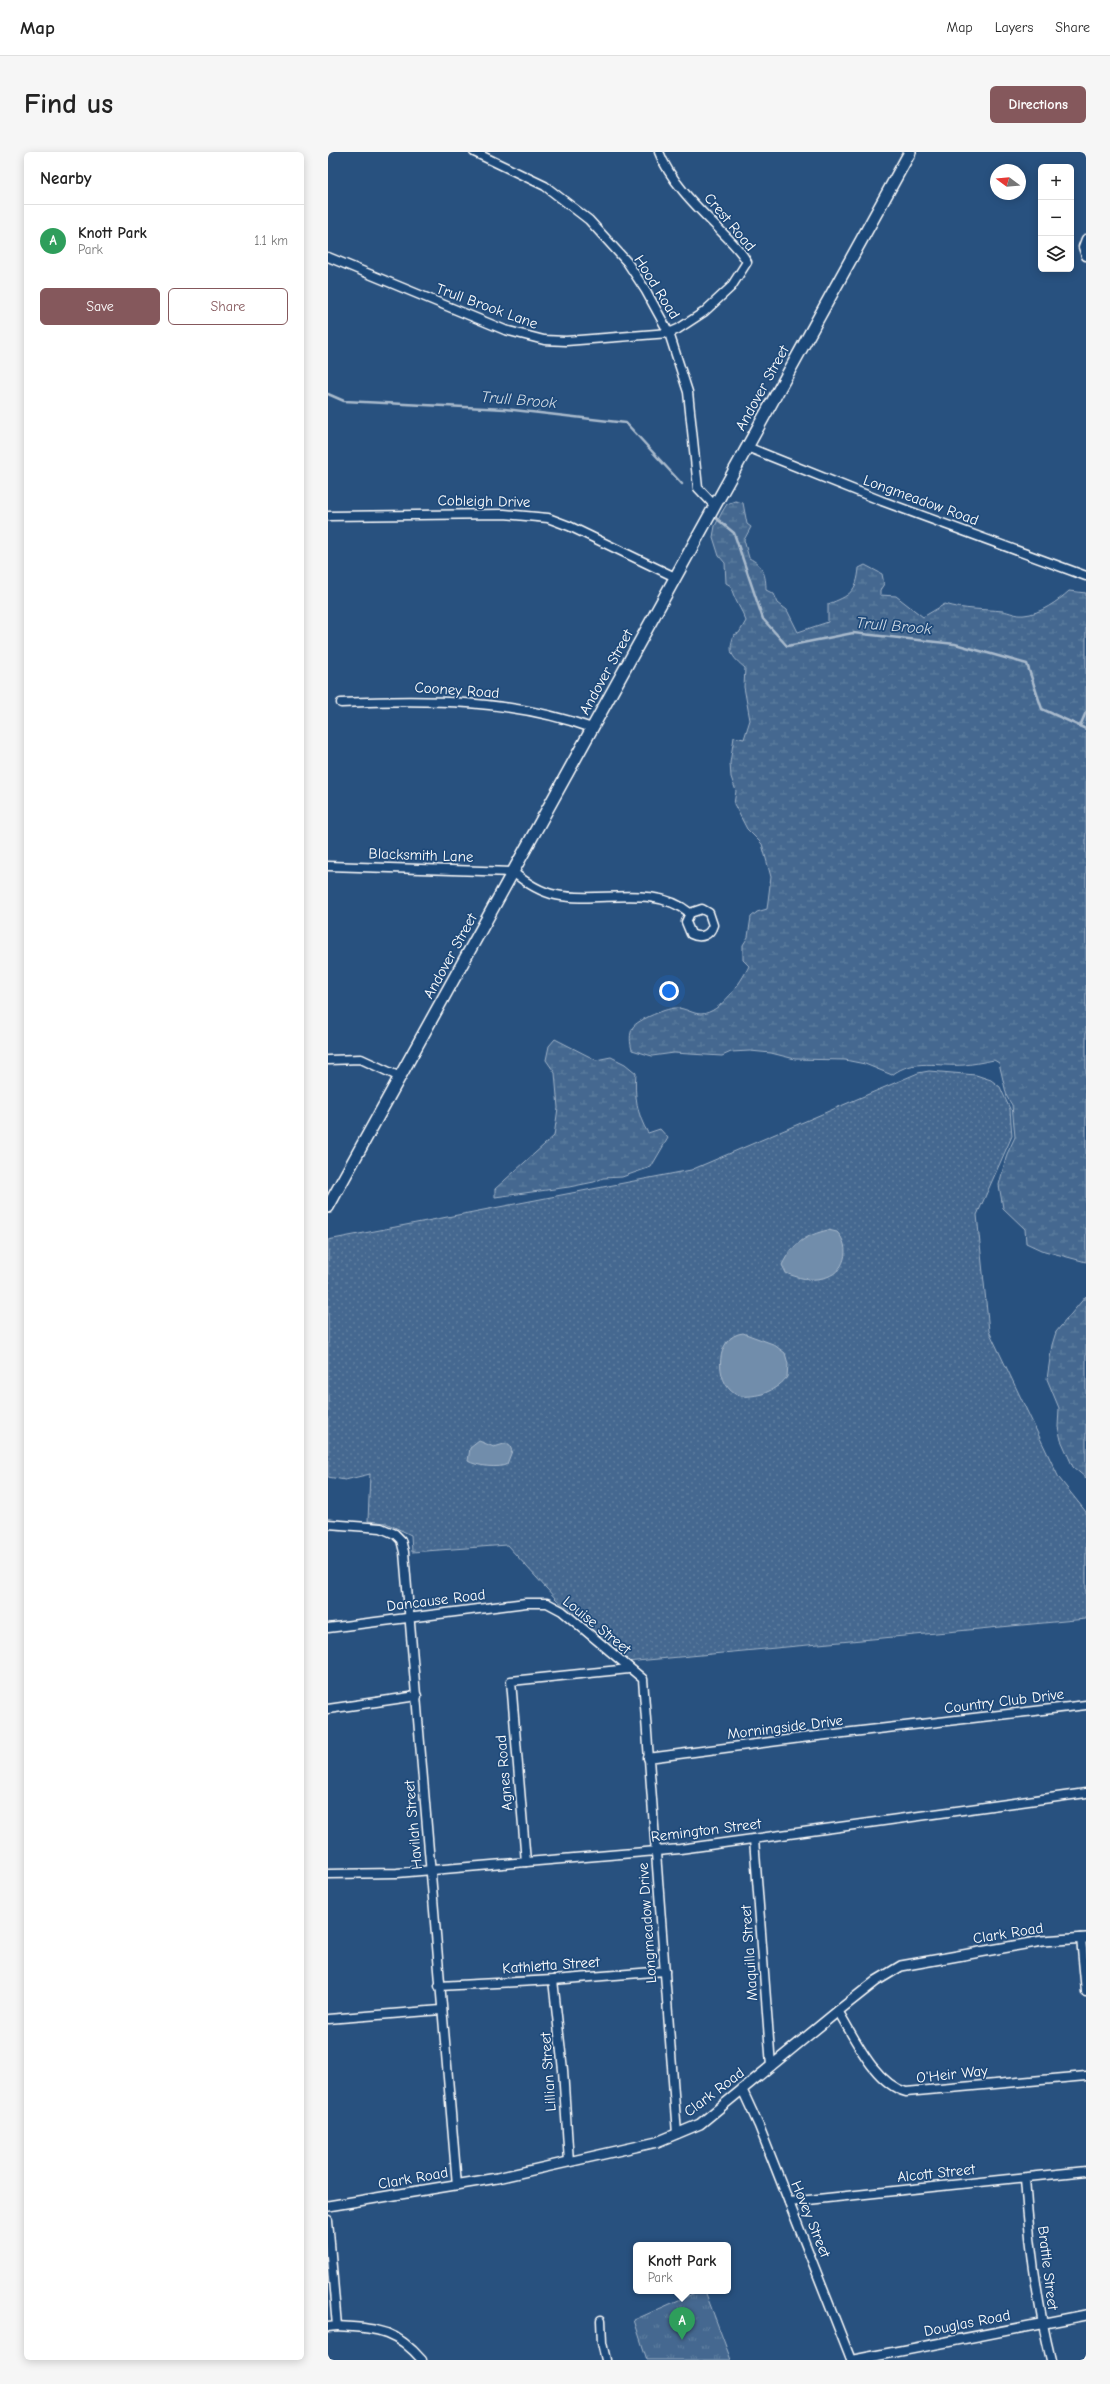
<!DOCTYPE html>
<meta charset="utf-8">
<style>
:root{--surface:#fff;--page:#f6f6f6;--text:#222;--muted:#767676;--line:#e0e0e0;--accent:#85585c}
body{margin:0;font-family:"Comic Neue",sans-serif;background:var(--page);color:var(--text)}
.controls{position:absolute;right:12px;top:12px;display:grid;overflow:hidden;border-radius:6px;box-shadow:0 2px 10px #0003}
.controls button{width:36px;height:36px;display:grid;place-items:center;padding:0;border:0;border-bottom:1px solid var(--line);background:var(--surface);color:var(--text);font:20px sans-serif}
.compass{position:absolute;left:662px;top:12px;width:36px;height:36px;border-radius:50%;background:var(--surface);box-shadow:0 2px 10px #0003;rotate:286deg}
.you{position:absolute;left:341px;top:839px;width:14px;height:14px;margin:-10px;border:3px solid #fff;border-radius:50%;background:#1a73e8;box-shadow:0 0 0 6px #1a73e833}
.badge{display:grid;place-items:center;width:26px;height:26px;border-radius:50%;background:var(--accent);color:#fff;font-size:13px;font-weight:700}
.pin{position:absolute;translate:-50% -33px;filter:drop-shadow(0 1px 2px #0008)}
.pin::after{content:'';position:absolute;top:21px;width:14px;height:12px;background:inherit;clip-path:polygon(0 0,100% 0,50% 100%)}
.popup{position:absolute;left:305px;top:2090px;width:98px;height:52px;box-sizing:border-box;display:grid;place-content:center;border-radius:6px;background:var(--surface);filter:drop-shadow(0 1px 3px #0005);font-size:13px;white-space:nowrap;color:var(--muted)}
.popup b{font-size:15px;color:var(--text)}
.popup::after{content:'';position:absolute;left:50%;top:100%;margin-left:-8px;border:8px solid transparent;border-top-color:var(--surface)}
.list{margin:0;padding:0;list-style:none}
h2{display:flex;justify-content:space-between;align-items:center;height:52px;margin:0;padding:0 16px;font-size:17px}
h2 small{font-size:13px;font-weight:400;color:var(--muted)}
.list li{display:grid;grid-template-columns:26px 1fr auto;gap:12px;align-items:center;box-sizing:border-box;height:72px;padding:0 16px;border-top:1px solid var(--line)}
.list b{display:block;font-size:15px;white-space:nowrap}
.list p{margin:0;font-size:13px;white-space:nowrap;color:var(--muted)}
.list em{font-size:13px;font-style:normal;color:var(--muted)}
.actions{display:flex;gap:8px;padding:12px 16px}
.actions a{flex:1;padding:9px 0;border:1px solid var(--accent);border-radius:6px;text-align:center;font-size:14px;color:var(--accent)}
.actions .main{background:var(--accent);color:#fff}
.icon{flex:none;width:22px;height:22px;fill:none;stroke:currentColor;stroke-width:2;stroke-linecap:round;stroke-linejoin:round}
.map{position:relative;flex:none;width:758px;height:2208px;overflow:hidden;border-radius:6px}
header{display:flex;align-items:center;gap:24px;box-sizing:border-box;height:56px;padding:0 20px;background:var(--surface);border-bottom:1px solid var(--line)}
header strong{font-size:19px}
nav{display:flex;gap:22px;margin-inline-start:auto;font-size:14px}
.intro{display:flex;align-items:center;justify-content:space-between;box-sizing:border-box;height:96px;padding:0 24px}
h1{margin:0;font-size:28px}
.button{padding:10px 18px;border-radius:6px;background:var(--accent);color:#fff;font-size:14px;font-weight:700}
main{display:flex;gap:24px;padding:0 24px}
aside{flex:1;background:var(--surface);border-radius:6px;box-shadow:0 2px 10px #0003}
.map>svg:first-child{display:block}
.grass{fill:url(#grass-dots);stroke:#a2b4c8}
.wetland{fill:url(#wetland-marsh);stroke:#a2b4c8}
.park{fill:url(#park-tufts);stroke:#a2b4c8}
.water{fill:#718dab;stroke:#aabbcd}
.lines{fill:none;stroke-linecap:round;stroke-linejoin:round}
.stream{stroke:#aabbcd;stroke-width:2.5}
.minor-casing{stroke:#fff;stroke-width:11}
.tertiary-casing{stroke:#fff;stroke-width:12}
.secondary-casing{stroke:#fff;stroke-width:14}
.minor{stroke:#1f4a7a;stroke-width:8}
.tertiary{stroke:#1f4a7a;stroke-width:9}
.secondary{stroke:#1f4a7a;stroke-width:11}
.labels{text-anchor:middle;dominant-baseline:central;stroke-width:3.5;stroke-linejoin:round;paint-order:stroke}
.street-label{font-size:15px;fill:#fff;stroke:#1f4a7a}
.water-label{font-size:16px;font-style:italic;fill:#d4dde6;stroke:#1f4a7a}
</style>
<header>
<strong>Map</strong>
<nav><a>Map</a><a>Layers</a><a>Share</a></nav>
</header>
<div class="intro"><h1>Find us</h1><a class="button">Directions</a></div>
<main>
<aside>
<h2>Nearby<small></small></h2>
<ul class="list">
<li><span class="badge" style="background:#2e9e5b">A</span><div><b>Knott Park</b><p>Park</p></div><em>1.1 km</em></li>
</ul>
<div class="actions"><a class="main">Save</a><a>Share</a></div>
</aside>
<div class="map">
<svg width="758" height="2208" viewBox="0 0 758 2208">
<defs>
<pattern id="grass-dots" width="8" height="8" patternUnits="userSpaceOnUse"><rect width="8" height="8" fill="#446890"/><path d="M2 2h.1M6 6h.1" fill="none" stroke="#607fa1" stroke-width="1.8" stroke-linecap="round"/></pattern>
<pattern id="wetland-marsh" width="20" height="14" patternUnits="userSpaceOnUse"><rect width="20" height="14" fill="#446890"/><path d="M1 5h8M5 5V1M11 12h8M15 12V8" fill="none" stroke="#607fa1"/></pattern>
<pattern id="park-tufts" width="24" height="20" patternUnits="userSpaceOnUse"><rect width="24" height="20" fill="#446890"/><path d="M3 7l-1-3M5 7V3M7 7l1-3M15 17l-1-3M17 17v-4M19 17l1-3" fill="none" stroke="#607fa1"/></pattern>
</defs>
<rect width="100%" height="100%" fill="#28517f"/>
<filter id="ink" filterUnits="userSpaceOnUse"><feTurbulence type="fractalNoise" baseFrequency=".025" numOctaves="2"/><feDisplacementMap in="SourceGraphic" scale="8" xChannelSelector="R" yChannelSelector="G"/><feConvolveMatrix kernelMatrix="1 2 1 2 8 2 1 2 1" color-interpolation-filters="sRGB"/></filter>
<g filter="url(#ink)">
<polygon class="grass" points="601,919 648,923 663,928 672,935 682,957 684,984 649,1063 661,1179 731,1326 758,1360 758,1467 298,1510 228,1447 179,1393 84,1400 83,1383 58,1371 40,1369 42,1322 17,1328 0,1325 0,1088 363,1018 590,921"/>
<g class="wetland">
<path d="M407 349 415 351 419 372 423 375 416 388 421 406C435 413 438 423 438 438L446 442 450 451 459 458 470 480 500 470V452C522 444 529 439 531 416L537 413 554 422 556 432 552 438V443L568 444 595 465 617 452C636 458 655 457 675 459 681 460 689 464 696 463 712 462 730 449 741 439L758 441V1110L713 1098 698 1091 697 1077 675 1056 671 1033 679 1002 687 985 684 953 679 945 671 911 666 908C656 910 646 912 636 913 611 915 585 906 564 923L537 912 517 908 467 907 443 901 422 899 403 900 394 904 346 901 324 904 304 898C302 890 301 883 305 875 309 868 341 855 349 856 357 856 365 862 373 862 393 861 413 830 421 814L415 808V793L420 785 423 765 429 760 439 757 443 725 434 692 419 677 406 652 408 639 403 625 402 611 406 585 416 587 422 568 416 535 417 516C403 504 400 500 406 483L411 481 418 469C414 458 405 446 403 434L398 431 397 411 391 404 385 385 387 374 394 360 399 352Z"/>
<path d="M227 887 268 908 283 905 297 912 308 921C306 943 309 963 320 981L332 977 340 986 323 1015 294 1025 275 1026 266 1030 241 1035 167 1045V1037L226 984 230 956 227 921 218 908 221 894Z"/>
<polygon points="758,1144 758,1326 745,1315 733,1288 730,1275 731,1256 719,1227 724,1193 728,1180"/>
</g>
<polygon class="park" points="371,2139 377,2139 403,2208 319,2208 306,2168"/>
<g class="water">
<path d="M500 1078 509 1080C524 1095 517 1122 495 1126 483 1129 469 1126 458 1121L454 1113C464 1092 478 1083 500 1078Z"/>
<path d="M415 1181 445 1192 457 1201 460 1212 459 1225C453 1233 443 1239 434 1242 426 1244 414 1246 407 1242 386 1229 387 1184 415 1181Z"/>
<path d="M151 1289 166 1295 176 1292H181L184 1299 179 1312C173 1317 147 1314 140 1309L142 1296Z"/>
</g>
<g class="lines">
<g class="stream">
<polyline points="0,242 16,249 177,257 298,271 354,332"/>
<polyline points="388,366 406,381 435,467 459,494 525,481 627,492 699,512 714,557 758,577"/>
<polyline points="752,574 758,560"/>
</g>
<g class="minor-casing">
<g id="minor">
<polyline points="146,0 217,34 261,68 299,110 318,139 341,181 360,240 370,336 386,353"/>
<polyline points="758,87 755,95 758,104"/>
<path d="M0 105 177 178 216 188 238 189 341 181 350 177 376 160 403 135 419 110C412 97 401 88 391 77 369 55 342 29 331 0"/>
<polyline points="419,295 554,349 758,424"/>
<polyline points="0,364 176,362 220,366 241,374 347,425"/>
<path d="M13 551C97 547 184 547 264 576"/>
<path d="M0 714 185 720C197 730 212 740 228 743 270 752 325 731 362 761L358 770 363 782C373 787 382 783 385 773L381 761 374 757 362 761"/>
<polyline points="0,908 33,907 72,925"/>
<polyline points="0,1372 53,1376 67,1382 73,1388 76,1400 129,2033"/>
<polyline points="0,1476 198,1451 219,1451 234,1459 315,1527 349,1982"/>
<polyline points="0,1557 89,1544"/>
<polyline points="320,1606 481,1585 758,1553"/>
<polyline points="426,1687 443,1914"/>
<polyline points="198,1710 183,1529 301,1517"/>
<polyline points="0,1722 69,1721 352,1697 758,1641"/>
<polyline points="753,1786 758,1840"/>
<polyline points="225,1828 235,1918 241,2010"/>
<polyline points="111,1834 225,1828 337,1819"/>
<path d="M510 1859C527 1886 546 1931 578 1940L758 1924"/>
<polyline points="0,1867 113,1858"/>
<polyline points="414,1937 431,1974 523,2208"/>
<path d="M697 2026C701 2088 708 2148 723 2208"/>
<polyline points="461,2050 758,2019"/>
<polyline points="0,2068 9,2174 0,2175"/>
<polyline points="273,2168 274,2191 278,2208"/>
<path d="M9 2174C49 2177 66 2176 94 2208"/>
</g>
</g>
<g class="tertiary-casing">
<g id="tertiary">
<polyline points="0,2054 169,2026 329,1990 372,1972 510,1859 548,1829 573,1814 714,1789 758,1786"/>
<polyline points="526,2208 758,2163"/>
</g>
</g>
<g class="secondary-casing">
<polyline id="secondary" points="0,1055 582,0"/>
</g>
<use href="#minor" class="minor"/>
<use href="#tertiary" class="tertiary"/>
<use href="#secondary" class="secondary"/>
</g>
</g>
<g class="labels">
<g class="street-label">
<text transform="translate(402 70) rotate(50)">Crest Road</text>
<text transform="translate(329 135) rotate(58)">Hood Road</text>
<text transform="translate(159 154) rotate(20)">Trull Brook Lane</text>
<text transform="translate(434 236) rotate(-61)">Andover Street</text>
<text transform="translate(593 348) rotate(20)">Longmeadow Road</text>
<text transform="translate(156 349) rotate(1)">Cobleigh Drive</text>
<text transform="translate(278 520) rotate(-61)">Andover Street</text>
<text transform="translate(129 538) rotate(4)">Cooney Road</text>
<text transform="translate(93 703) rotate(2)">Blacksmith Lane</text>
<text transform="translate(122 804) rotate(-61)">Andover Street</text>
<text transform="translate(108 1448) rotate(-7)">Dancause Road</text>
<text transform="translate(269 1473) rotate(39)">Louise Street</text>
<text transform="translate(676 1549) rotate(-7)">Country Club Drive</text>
<text transform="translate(457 1575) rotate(-7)">Morningside Drive</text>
<text transform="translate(176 1621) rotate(-95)">Agnes Road</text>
<text transform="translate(85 1673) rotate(-95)">Havilah Street</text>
<text transform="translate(378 1678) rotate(-7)">Remington Street</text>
<text transform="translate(319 1771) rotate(-94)">Longmeadow Drive</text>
<text transform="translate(680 1781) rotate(-9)">Clark Road</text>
<text transform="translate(421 1801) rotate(-94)">Maquilla Street</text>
<text transform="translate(223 1813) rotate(-4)">Kathletta Street</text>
<text transform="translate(220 1920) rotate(-94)">Lillian Street</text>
<text transform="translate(624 1922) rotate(-6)">O'Heir Way</text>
<text transform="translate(386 1940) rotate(-37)">Clark Road</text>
<text transform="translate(608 2021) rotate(-6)">Alcott Street</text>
<text transform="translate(85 2026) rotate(-10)">Clark Road</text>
<text transform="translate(483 2067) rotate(68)">Hovey Street</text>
<text transform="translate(720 2116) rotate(83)">Brattle Street</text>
<text transform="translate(639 2171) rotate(-11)">Douglas Road</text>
</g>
<g class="water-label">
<text transform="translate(191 248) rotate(5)">Trull Brook</text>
<text transform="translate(566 474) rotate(5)">Trull Brook</text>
</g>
</g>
</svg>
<div class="controls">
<button>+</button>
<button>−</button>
<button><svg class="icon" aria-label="layers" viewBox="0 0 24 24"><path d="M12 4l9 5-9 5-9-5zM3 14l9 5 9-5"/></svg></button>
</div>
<svg class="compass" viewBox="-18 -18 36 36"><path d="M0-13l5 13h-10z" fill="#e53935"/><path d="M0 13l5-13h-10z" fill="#767676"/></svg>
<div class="you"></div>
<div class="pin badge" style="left:354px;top:2188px;background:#2e9e5b">A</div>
<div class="popup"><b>Knott Park</b>Park</div>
</div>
</main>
